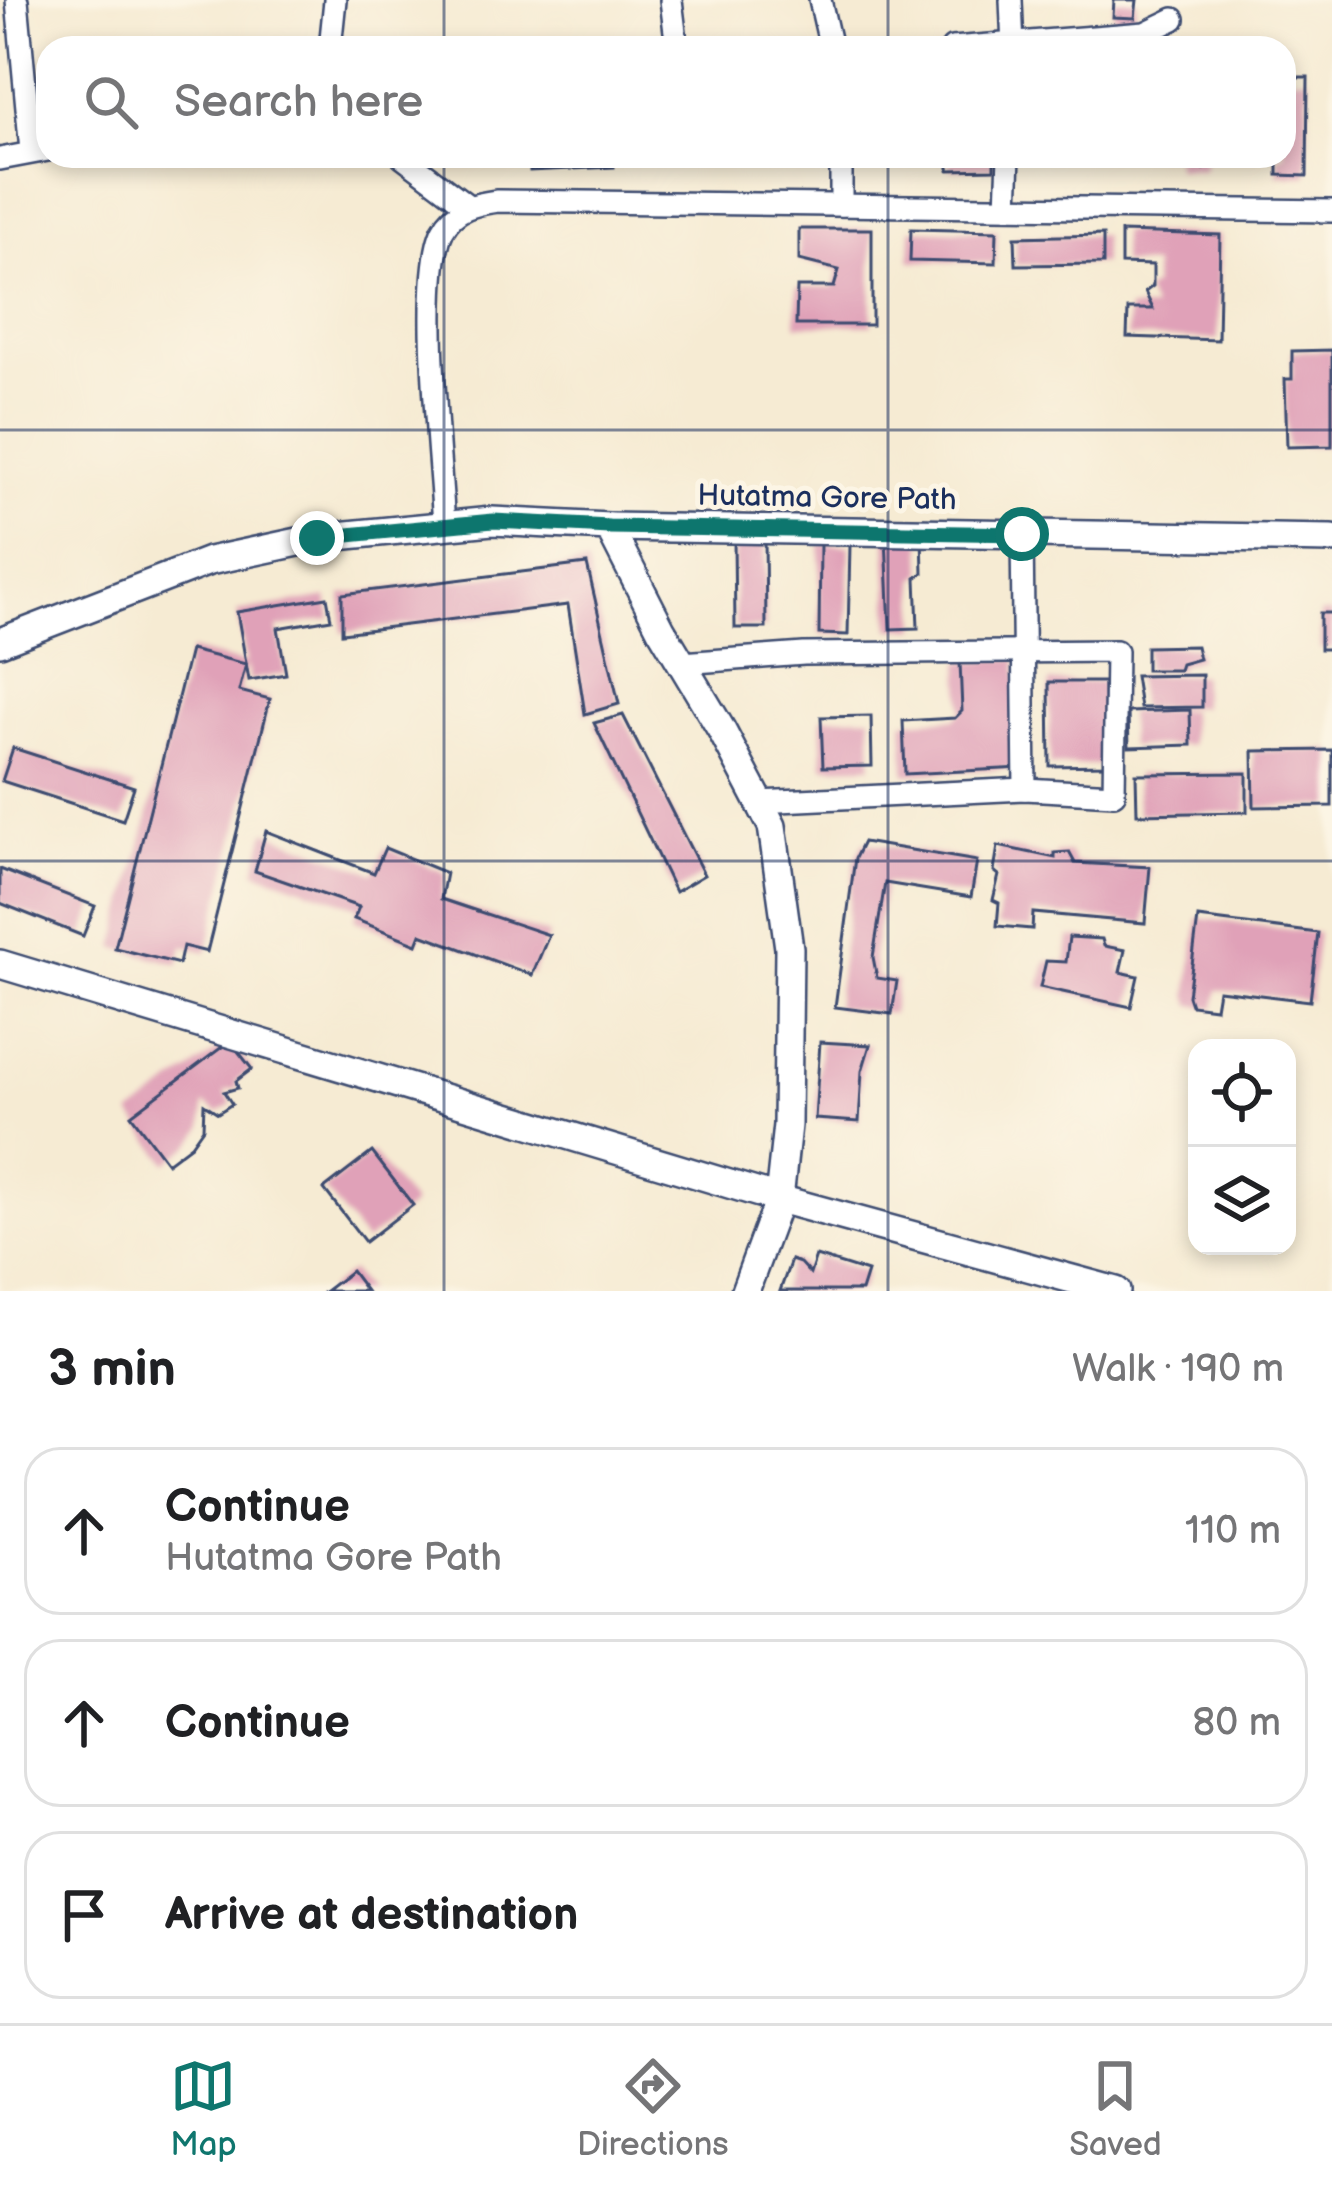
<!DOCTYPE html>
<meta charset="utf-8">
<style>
:root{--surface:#fff;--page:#f2f2f2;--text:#202124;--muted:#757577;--line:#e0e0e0;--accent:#0f766e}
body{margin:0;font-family:"Balsamiq Sans",sans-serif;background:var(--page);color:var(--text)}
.controls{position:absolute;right:36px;bottom:36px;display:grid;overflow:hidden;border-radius:24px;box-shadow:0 6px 18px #0003}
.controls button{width:108px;height:108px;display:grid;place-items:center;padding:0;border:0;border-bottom:3px solid var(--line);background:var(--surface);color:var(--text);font:60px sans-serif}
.stop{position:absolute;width:36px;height:36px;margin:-27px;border:9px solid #0f766e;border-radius:50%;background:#fff}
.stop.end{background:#0f766e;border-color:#fff;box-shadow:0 3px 12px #0008}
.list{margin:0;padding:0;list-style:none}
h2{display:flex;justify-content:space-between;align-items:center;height:156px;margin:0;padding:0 48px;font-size:51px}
h2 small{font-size:39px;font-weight:400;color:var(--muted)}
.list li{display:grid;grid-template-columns:78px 1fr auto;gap:36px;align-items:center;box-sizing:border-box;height:168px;margin:0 24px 24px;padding:0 24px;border:3px solid var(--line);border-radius:36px}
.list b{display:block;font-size:45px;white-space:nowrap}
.list p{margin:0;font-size:39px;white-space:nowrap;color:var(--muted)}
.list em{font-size:39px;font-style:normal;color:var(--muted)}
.icon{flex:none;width:66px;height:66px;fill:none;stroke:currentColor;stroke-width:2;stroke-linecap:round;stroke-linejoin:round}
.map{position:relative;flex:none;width:1332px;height:1291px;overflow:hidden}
.search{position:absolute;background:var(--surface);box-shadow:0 6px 18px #0003;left:36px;right:36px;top:36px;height:132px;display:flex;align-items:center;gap:30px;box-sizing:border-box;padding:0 42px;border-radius:36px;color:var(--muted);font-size:45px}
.sheet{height:732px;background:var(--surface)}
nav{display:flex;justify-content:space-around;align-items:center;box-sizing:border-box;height:168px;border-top:3px solid var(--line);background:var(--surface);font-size:33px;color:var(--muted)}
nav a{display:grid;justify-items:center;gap:6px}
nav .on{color:var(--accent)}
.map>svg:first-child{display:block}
.building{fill:#e0a1b8}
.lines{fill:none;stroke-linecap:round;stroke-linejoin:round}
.street-casing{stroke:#3c4b70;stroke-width:26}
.secondary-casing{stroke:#3c4b70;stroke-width:32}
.street{stroke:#fff;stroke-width:21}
.secondary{stroke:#fff;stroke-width:27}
.route{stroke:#0f766e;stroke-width:15}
.grid{fill:none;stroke:#1b2f5e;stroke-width:3;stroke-opacity:0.55}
.labels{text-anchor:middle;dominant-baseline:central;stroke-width:10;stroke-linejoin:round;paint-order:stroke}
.street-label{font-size:30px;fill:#1b2f5e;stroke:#fcf5e5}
</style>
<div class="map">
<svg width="1332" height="1291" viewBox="0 0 1332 1291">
<rect width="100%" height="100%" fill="#fcf5e5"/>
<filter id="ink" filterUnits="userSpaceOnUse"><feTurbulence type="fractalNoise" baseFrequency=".00833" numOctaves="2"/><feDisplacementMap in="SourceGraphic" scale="24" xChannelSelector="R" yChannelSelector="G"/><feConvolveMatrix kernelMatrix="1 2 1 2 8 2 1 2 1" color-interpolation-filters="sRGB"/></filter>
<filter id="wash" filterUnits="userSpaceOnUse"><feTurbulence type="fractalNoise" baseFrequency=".004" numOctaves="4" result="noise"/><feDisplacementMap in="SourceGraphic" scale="48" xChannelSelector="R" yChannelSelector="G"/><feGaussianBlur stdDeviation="2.7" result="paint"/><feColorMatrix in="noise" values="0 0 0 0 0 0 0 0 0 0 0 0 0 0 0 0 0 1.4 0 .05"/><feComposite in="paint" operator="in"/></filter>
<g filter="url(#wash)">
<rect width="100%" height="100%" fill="#f6ebd3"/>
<g id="blocks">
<g class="building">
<polygon points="1114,0 1137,0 1135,18 1113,17"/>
<polygon points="1284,77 1308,77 1307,176 1278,175 1278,156 1284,156"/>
<polygon points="529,156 614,156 614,167 530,171"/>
<polygon points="949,156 994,156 994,169 949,170"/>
<polygon points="1175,156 1204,156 1204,169 1175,168"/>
<polygon points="799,229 872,229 872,325 796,325 797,287 834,287 839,270 799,260"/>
<polygon points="911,229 997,231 996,263 910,261"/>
<polygon points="1121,232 1220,235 1218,340 1127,337 1128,309 1153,309 1145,292 1153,286 1153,265 1121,264"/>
<polygon points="1103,235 1103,264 1016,265 1015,237"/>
<polygon points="1332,350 1332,446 1287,447 1285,379 1292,379 1292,351"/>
<polygon points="922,536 923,573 916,578 918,628 890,629 886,537"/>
<polygon points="734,538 765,538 766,628 735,628"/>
<polygon points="820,544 850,545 848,635 819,634"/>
<polygon points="587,564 619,704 585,714 568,605 342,633 342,594"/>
<polygon points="327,597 331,619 278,628 286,674 249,680 237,612"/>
<rect x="1320" y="613" width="12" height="36"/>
<polygon points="1196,646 1199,659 1181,664 1179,670 1146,670 1146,647"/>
<polygon points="190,650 246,664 239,691 270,699 207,952 183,946 179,964 115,948"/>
<polygon points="1016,659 1022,768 905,774 903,721 955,718 962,711 960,662"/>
<polygon points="1202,675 1202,707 1140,708 1135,676"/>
<polygon points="1049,682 1104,682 1105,765 1050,766"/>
<polygon points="1190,710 1191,745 1129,747 1128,712"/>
<polygon points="623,715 704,875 675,892 594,723"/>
<polygon points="871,716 872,766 823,767 821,717"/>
<polygon points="13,748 134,787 123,820 2,781"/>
<polygon points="1332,750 1332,806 1254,807 1253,751"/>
<polygon points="1247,773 1247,812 1137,814 1136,774"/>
<polygon points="266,831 374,873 385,848 446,873 441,899 549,935 532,975 421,934 417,944 354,919 359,907 255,871"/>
<polygon points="863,842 977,861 971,897 885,883 873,957 877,978 897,981 892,1014 835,1007 855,858"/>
<polygon points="998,846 1055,858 1055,853 1069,852 1075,863 1150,867 1145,923 1033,913 1032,929 997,926 999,903 993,900 999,875 994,871"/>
<polygon points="0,869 95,906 83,936 0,903"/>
<polygon points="1198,918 1318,933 1310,1001 1218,990 1215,1008 1191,1005 1188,996"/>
<polygon points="1069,937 1102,939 1104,946 1125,950 1120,972 1138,976 1131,1007 1040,987 1046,961 1066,962"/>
<polygon points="230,1041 252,1069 236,1081 238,1088 224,1092 232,1104 218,1113 204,1104 203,1128 191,1145 167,1163 131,1115"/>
<polygon points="820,1042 870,1045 862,1071 859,1122 815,1119"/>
<polygon points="372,1152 413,1205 365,1242 324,1189"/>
<polygon points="816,1256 867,1272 861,1291 780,1291 791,1260 800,1263 810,1274"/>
<polygon points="351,1271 366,1291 325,1291"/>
</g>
</g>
</g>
<g filter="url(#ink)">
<use href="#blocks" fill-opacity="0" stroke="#3c4b70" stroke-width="3"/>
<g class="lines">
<g class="street-casing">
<g id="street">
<polyline points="17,0 31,151"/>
<polyline points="671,0 677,48"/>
<polyline points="820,0 831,48"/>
<polyline points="1011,0 1013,48"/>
<polyline points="330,48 335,0"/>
<polyline points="952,48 1145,33 1174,19"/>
<polyline points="402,156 467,205"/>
<polyline points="0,159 48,150"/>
<polyline points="841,205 841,156"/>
<polyline points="1007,207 1009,156"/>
<path d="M444 526C441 464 419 277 443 230 455 208 475 204 497 201L1332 211"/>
<polyline points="1022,534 1025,789"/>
<polyline points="682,663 804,654 1116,651 1114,794 1025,789 759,802"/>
</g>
</g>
<g class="secondary-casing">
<g id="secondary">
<polyline points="609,527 1332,539"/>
<polyline points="0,642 209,561 317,538 492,521 609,527 661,629 721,729 772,826 789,948 787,1125 779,1199 745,1291"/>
<polyline points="0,964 779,1199 1116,1291"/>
</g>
</g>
<use href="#street" class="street"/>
<use href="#secondary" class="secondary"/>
</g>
</g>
<g class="lines" filter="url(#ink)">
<polyline class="route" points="317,538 493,521 609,527 1022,534"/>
</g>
<path class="grid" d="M444 0V48M888 0V48M444 156V1291M888 156V1291M0 430H1332M0 861H1332"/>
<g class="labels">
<g class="street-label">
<text transform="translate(827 498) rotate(1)">Hutatma Gore Path</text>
</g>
</g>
</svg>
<div class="controls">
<button><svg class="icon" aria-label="locate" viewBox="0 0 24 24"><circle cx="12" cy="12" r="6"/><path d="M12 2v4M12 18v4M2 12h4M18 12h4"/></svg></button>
<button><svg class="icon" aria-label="layers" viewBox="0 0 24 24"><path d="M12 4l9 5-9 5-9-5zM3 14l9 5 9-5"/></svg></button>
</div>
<div class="stop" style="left:1022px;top:534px"></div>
<div class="stop end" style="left:317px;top:538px"></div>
<div class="search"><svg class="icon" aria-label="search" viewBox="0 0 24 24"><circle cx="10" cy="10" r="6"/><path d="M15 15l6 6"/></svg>Search here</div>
</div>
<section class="sheet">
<h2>3 min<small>Walk · 190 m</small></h2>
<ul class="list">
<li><svg class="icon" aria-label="ahead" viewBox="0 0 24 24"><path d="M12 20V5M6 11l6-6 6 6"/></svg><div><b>Continue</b><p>Hutatma Gore Path</p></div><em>110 m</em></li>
<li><svg class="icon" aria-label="ahead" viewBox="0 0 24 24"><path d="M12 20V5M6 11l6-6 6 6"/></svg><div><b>Continue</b></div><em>80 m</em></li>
<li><svg class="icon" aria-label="arrive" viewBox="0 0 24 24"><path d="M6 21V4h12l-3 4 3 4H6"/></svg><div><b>Arrive at destination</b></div></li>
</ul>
</section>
<nav>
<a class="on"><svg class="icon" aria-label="map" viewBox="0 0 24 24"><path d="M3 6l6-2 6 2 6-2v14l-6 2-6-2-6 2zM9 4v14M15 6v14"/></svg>Map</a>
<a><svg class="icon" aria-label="directions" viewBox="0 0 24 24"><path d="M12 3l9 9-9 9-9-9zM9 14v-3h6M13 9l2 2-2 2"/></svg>Directions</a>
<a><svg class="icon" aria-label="saved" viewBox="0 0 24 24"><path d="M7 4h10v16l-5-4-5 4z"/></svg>Saved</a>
</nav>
